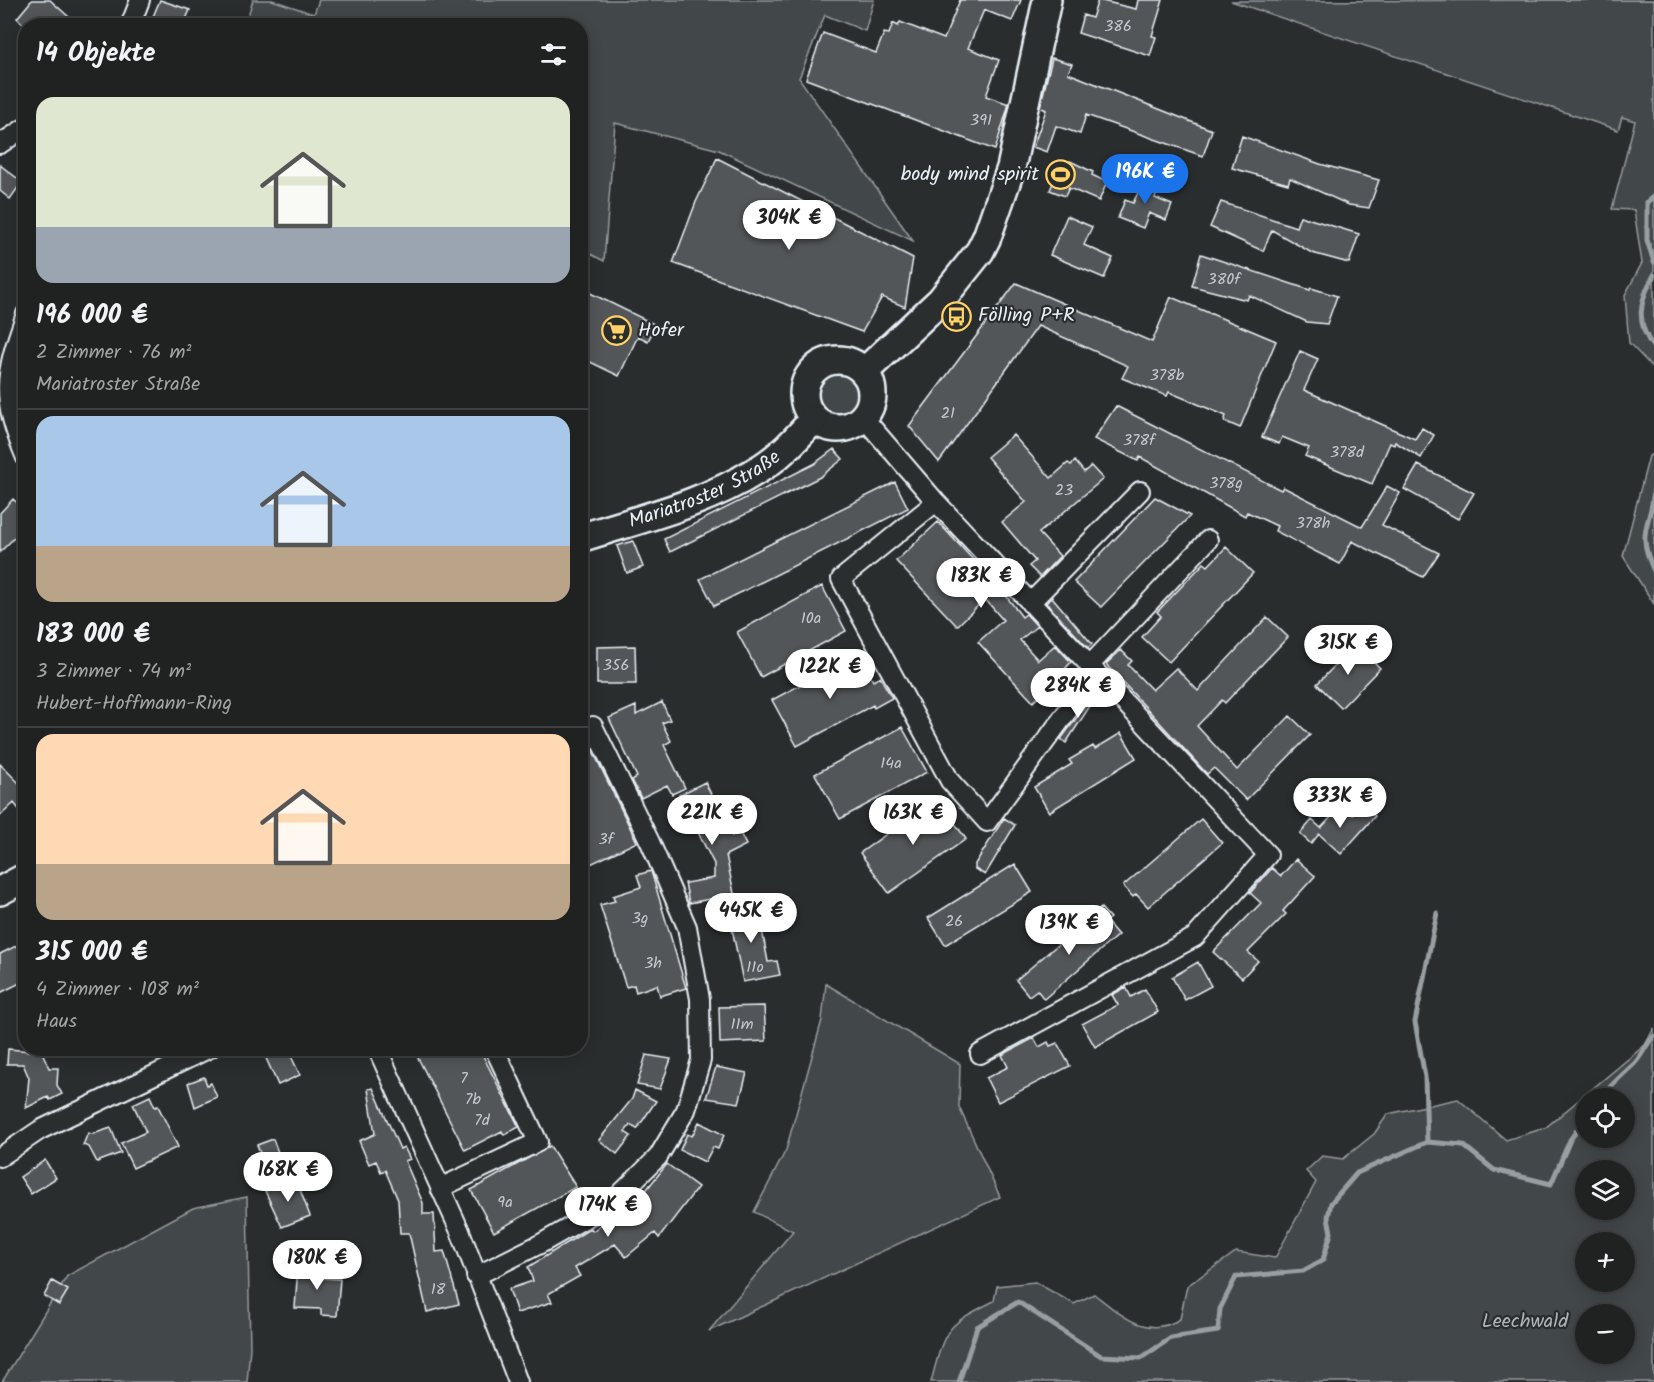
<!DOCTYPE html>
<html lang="de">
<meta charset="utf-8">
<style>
:root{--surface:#202222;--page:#2d2f2f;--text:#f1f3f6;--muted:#a2a4a5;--line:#3d3f40;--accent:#1a73e8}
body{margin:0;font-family:Kalam,sans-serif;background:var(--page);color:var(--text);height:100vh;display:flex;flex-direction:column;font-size:22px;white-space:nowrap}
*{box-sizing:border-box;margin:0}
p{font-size:20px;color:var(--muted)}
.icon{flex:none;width:33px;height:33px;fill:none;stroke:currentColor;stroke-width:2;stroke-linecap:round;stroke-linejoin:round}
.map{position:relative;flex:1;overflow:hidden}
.sheet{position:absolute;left:18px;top:18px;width:570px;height:1038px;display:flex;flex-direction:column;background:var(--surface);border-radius:24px;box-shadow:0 3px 15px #0003,0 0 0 2px var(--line)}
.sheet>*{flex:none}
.fabs{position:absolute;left:1575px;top:1088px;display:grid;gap:12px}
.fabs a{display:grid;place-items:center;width:60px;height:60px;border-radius:50%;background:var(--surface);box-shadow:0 3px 15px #0003,0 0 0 2px var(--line);font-size:30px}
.price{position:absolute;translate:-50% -51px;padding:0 14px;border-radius:21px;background:#fff;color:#222;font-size:20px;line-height:39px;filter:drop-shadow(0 2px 3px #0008)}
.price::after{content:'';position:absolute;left:50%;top:36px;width:18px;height:14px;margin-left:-9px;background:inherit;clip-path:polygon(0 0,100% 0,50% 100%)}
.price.current{background:var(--accent);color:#fff}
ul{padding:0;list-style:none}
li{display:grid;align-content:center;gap:12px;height:318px;padding:0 18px}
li+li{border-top:2px solid var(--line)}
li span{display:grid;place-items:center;height:186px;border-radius:18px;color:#555}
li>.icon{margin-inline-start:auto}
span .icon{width:108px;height:108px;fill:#fffc;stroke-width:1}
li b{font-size:26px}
h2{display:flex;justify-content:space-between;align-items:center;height:72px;padding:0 18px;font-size:26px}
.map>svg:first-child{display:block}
.green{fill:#424648;stroke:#959ca0;stroke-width:1.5;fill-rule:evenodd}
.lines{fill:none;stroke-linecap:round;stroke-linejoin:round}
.stream{stroke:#989fa3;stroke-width:5}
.building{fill:#535759;stroke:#e8f1f8;stroke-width:1.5}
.minor-casing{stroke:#e8f1f8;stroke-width:22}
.primary-casing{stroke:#e8f1f8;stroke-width:32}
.minor{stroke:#2a2d2e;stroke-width:18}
.primary{stroke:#2a2d2e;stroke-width:27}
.labels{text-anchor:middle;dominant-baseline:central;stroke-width:4.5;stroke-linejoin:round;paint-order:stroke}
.number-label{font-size:16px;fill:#c3cad0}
.poi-label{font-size:20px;fill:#e8f1f8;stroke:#2a2d2e;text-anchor:start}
.street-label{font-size:20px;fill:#e8f1f8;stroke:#2a2d2e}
.park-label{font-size:20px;fill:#aeb5ba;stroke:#2a2d2e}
</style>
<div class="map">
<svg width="1654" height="1382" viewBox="0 0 1654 1382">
<rect width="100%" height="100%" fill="#2a2d2e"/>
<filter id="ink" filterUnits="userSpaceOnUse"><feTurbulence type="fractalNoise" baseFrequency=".0167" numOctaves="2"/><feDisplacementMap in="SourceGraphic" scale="12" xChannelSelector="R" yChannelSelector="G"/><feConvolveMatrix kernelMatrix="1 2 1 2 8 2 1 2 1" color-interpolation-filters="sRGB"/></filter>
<g filter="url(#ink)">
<path class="green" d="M253,0H272L314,14L319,0H874L865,31L825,15L799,78L913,241L719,150L615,123L604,261L581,249L580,26L245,25Z
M1654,0V369L1629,343L1625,295L1642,263L1634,210L1612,209L1635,121L1622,117L1618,130L1231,1Z
M838,367C856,370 865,381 863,400L838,420C804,415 804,373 838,367Z
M1654,453V604L1623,556L1649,456Z
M826,984L960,1064L959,1107L1000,1197L709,1331L793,1231L754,1212L786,1150L822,1020Z
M1654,1028V1382H931C945,1329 944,1326 994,1301L997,1286L1035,1282L1074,1304L1094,1294C1120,1314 1146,1340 1180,1319L1187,1286L1236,1252L1275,1258L1316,1182L1306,1171L1322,1156L1343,1159L1374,1134L1388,1114L1458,1099L1506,1140L1545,1128L1645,1045ZM1586,1098H1624V1137H1586ZM1586,1170H1624V1209H1586ZM1586,1242H1624V1281H1586ZM1586,1314H1624V1353H1586Z
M247,1197L250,1348L247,1382H2L67,1276L193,1208Z"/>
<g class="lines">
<path class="stream" d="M1654,196L1647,202V240L1654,262
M1654,275C1639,301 1635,323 1654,348
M1654,487C1653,525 1634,528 1654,571
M1600,1098C1611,1085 1622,1075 1634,1064C1642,1056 1646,1044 1654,1036
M1427,1142L1425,1077L1415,1022L1437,913
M959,1382L977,1327L1018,1302L1101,1356L1141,1358L1171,1338L1218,1331L1220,1309L1236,1277L1303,1271L1323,1260L1331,1233L1328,1217L1331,1203L1357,1173L1427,1142L1463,1145L1494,1170L1551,1184L1570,1140L1586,1117"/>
</g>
<path class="building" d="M32,0H50L79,26H25L17,18Z
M160,0L190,10L183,26H149Z
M960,0H1021L1012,21L984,10L968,48L999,60L986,96L1009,104L995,150L806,79L823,33L876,53L884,33L889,34L893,23L898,26L900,22L944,39Z
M1098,0L1136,9L1138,0H1163L1152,36L1156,37L1150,56L1078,33L1083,15L1092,18Z
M1052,58L1072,64L1068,73L1212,130L1203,156L1086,115L1080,134L1056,126L1047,152L1033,147L1046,110L1040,107Z
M1242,136L1320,164L1379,180L1369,208L1349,205L1290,178L1288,184L1232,168Z
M717,158L913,258L905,307L882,297L862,332L673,263L696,202Z
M1070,161L1093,172L1092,175L1107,182L1099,201L1069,188L1065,196L1050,190L1062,162L1069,165Z
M0,165L22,182L10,199L0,191Z
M1145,178L1161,184L1155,198L1172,205L1166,220L1149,213L1143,228L1118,218L1125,200L1133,203Z
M1221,202L1296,227L1300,216L1359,234L1349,263L1312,253L1272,230L1263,251L1210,227Z
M1067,216L1092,227L1084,245L1113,258L1104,278L1050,255Z
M1201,254L1310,290L1311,288L1337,296L1327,324L1307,322L1249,295L1247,300L1192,286Z
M1016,283L1152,342L1171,297L1276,341L1240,428L1224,421L1226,416L1212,410L1169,392L1167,396L1122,378L1128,366L1038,326L939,462L909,426Z
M580,288L656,325L648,341L638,336L619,376L580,357Z
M1300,351L1318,359L1304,390L1415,439L1422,428L1434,435L1421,458L1395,442L1394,445L1390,443L1372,484L1305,456L1309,448L1282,437L1279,444L1262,437Z
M1116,406L1281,490L1283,487L1362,527L1387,486L1400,493L1382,525L1439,553L1423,577L1352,541L1340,564L1275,531L1277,526L1247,512L1245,516L1140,457L1138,461L1094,439Z
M1013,435L1051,478L1068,463L1071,465L1075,461L1084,472L1091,466L1103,479L1039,533L1060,556L1040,577L1029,566L1035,561L1002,522L1026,502L987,457Z
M834,449L843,459L820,477L670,552L664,539L814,464Z
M1418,465L1474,493L1458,519L1404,489Z
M895,482L908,508L714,606L700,579Z
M1155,497L1190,516L1101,607L1074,582Z
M13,499L26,511V526L0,552V513Z
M938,522L1004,593L1022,617L1026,614L1037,626L1020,640L1038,660L1055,645L1071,662L1065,669L1068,671L1033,702L978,642L1003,620L985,599L957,626L896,561Z
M633,541L643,567L627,573L617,546Z
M1226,547L1253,573L1169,662L1142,637L1161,616L1157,612L1204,563L1208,566Z
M822,586L846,631L761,677L737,632Z
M1052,597L1092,644L1088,648L1046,603Z
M1267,617L1288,637L1225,703L1222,700L1197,726L1237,770L1290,716L1310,735L1246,800L1214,768L1207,774L1106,664L1121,650L1132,661L1128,665L1152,690L1176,668L1198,691Z
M1356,644L1380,668L1341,708L1317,684Z
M635,646L636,684H597V647Z
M858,654L873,681L880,677L892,698L874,708L873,705L797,746L772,700Z
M1097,690L1099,692L1066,743L1061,739Z
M662,702L670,720L662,723L671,741L664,745L685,788L672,794L667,785L641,798L632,780L637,777L609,718L636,706V715Z
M902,727L927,772L840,819L815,774Z
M1121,733L1136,758L1049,812L1034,787L1072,764L1069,760L1093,746L1095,749Z
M590,745L637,842L580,869V749Z
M0,764L26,790V818L14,803L0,816Z
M705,782L732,836L739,831L746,845L726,855L736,903L722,906L720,897L689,903L685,883L714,878V864L679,795Z
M937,798L966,839L889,893L860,853Z
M1362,805L1375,816L1341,854L1319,834L1311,844L1300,834L1312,820L1321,828L1333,815L1338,819L1346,809L1353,815Z
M1004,818L1015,825L985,875L975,869V864Z
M1201,819L1222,843L1148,907L1136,894L1133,897L1123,886Z
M1296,859L1315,876L1283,911L1286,914L1248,952L1258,961L1242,978L1213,952L1261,903L1250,893L1272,868L1281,876Z
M1015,864L1032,892L945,945L928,918Z
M651,871L686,988L660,996L657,985L636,992L634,985L626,987L600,905L615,901L613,896L641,887L637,875Z
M757,903L768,962L777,961L780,975L743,982L728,909Z
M1101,908L1110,918L1106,921L1118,935L1044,999L1037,990L1029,996L1016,980Z
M26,941V980L0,993V954Z
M1198,962L1211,986L1185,1000L1172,977Z
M1126,987L1131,997L1145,989L1158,1012L1095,1047L1082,1024L1118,1005L1112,995Z
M764,1006L766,1041L720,1043L719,1007Z
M1034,1038L1039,1047L1048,1042L1050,1046L1057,1043L1070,1066L998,1102L986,1078L1008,1067L1002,1055Z
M282,1048H287L300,1075L278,1085L265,1056Z
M413,1048H479L519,1127L504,1135L502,1131L465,1150Z
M8,1049L42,1052L49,1068H58L57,1085L62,1094L50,1100L48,1097L26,1108L29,1078L23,1064H7Z
M646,1055L671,1059L660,1089L637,1085Z
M716,1067L747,1073L739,1103L706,1098Z
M204,1077L207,1085L211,1083L217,1097L195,1107L188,1083Z
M373,1088L400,1149L404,1147L410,1159L405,1161L423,1203V1214H434L436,1252L444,1251L459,1304L427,1312L409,1233H400L398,1200L385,1170L381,1172L376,1161L369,1164L359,1141L375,1134L368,1089Z
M635,1090L656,1101L637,1129L630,1125L625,1132L631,1136L617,1154L599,1140L632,1099Z
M150,1096L155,1107L158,1106L178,1147L133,1168L121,1143L146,1132L133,1104Z
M699,1122L724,1135L718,1149L713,1147L705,1162L680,1150L687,1134L692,1136Z
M111,1128L121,1153L97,1162L89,1147L83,1145L88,1133L93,1134Z
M273,1139L279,1155L263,1161L257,1145Z
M550,1146L576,1187L494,1232L471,1190Z
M45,1160L56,1178L31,1194L20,1177Z
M667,1164L698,1187L659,1238L655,1233L626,1257L615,1244L575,1268L580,1276L548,1294L552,1302L517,1313L509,1289L533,1281L528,1267L591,1228L593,1231L635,1196L638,1200Z
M296,1179L310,1216L282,1227L265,1191Z
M298,1265L322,1266L321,1278L340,1279L337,1316L321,1315V1309L295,1308Z
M52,1281L68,1290L59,1305L44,1296Z"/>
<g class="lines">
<defs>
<path id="minor" d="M130,26L140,0
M0,144L26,127
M26,314C4,375 0,397 26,458
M863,417L936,502L1268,855L1195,937L980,1054
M936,502L841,579L950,781L987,822L1095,673
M1030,603L1140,491
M1089,666L1208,540
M377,1048L460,1231L518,1382
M0,1157L40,1130L210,1048
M440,1188L538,1142L494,1048
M476,1276L542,1243L610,1204L658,1157L686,1110L701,1060L700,999L687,927L650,842L593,726L580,732"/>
<g id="primary">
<circle cx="838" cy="394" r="34"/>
<path d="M864,372L941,300L980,251L987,237L1011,168L1047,0"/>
<path id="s1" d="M580,538C639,519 704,504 756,471C779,458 797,438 814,419"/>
<path d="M0,891L26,877"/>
</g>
</defs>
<use href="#minor" class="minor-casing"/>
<use href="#primary" class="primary-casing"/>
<use href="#minor" class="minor"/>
<use href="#primary" class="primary"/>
</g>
</g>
<defs>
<symbol id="stadium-ring" viewBox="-11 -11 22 22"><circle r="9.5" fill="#2a2d2e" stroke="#ffd166" stroke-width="1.5"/><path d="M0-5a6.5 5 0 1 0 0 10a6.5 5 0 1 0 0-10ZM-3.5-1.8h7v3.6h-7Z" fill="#ffd166"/></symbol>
<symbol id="bus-ring" viewBox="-11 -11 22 22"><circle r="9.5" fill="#2a2d2e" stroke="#ffd166" stroke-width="1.5"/><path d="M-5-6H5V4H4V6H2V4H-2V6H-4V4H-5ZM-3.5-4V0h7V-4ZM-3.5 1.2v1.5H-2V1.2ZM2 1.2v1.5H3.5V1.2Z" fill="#ffd166"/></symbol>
<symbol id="supermarket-ring" viewBox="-11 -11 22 22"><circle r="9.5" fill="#2a2d2e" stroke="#ffd166" stroke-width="1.5"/><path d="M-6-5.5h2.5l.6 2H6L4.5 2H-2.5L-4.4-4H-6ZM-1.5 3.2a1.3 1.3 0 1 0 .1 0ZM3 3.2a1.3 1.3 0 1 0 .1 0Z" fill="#ffd166"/></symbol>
</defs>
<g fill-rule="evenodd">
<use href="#stadium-ring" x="1044" y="158" width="33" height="33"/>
<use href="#bus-ring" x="940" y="300" width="33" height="33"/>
<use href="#supermarket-ring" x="600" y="314" width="33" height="33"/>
</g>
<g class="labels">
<g class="number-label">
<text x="1118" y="26">386</text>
<text x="981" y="120">391</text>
<text x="1224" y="279">380f</text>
<text x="1167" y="375">378b</text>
<text x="948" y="413">21</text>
<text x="1139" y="440">378f</text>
<text x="1347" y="452">378d</text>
<text x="1226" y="483">378g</text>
<text x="1064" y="490">23</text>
<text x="1313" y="523">378h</text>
<text x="811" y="618">10a</text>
<text x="616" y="665">356</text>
<text x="891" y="763">14a</text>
<text x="606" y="839">3f</text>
<text x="640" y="918">3g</text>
<text x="954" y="921">26</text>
<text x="653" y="963">3h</text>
<text x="755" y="967">11o</text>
<text x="742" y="1024">11m</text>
<text x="464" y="1078">7</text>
<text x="473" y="1099">7b</text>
<text x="482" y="1120">7d</text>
<text x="505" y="1202">9a</text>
<text x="438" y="1289">18</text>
</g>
<g class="poi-label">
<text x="1039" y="175" text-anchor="end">body mind spirit</text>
<text x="978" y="316">Fölling P+R</text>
<text x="638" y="331">Hofer</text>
</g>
<g class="street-label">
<text stroke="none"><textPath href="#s1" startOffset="134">Mariatroster Straße</textPath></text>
</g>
<g class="park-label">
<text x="1525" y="1322">Leechwald</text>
</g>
</g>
</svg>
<div class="fabs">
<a><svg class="icon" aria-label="locate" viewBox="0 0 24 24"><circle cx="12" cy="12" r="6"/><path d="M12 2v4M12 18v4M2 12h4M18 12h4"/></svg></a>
<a><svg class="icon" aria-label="layers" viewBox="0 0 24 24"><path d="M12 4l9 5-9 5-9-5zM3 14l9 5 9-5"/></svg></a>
<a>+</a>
<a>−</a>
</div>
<b class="price current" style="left:1145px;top:205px">196K €</b>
<b class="price" style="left:789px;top:251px">304K €</b>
<b class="price" style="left:981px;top:609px">183K €</b>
<b class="price" style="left:1348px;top:676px">315K €</b>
<b class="price" style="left:830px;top:700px">122K €</b>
<b class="price" style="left:1078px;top:719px">284K €</b>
<b class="price" style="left:1340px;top:829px">333K €</b>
<b class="price" style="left:712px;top:846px">221K €</b>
<b class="price" style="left:913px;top:846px">163K €</b>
<b class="price" style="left:751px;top:944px">445K €</b>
<b class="price" style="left:1069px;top:956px">139K €</b>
<b class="price" style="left:288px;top:1203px">168K €</b>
<b class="price" style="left:608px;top:1238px">174K €</b>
<b class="price" style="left:317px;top:1291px">180K €</b>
<section class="sheet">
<h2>14 Objekte<svg class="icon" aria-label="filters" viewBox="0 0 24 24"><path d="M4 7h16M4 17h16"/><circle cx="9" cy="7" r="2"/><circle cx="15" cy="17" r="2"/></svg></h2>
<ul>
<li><span style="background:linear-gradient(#dfe7d0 70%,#9aa5b1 0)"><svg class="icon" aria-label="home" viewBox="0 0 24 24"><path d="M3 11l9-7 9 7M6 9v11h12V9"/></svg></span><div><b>196 000 €</b><p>2 Zimmer · 76 m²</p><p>Mariatroster Straße</p></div></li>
<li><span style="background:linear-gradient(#a9c7e8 70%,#b9a48a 0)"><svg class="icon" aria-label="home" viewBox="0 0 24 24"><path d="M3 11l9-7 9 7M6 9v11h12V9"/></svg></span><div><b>183 000 €</b><p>3 Zimmer · 74 m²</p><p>Hubert-Hoffmann-Ring</p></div></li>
<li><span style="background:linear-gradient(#ffd9b3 70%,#b9a48a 0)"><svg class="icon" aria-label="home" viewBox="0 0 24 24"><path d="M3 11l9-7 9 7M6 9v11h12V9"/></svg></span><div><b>315 000 €</b><p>4 Zimmer · 108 m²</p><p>Haus</p></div></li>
</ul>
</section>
</div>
